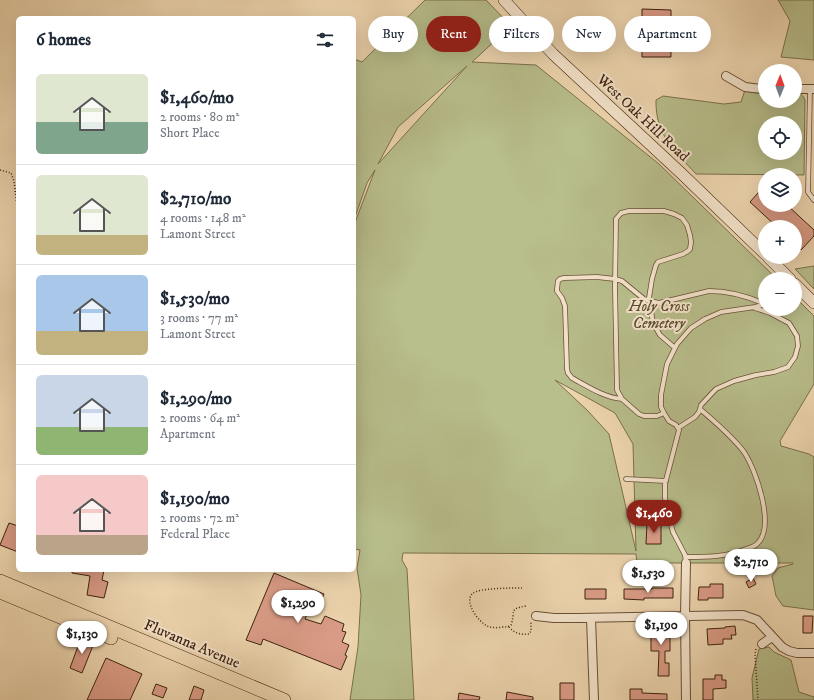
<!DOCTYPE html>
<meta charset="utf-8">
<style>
:root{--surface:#fff;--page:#f6f6f7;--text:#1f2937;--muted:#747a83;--line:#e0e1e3;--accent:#8f2418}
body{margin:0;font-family:"IM FELL DW Pica",serif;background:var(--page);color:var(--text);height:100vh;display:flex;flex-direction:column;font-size:15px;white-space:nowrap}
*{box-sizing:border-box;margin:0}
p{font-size:13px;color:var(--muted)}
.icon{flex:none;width:22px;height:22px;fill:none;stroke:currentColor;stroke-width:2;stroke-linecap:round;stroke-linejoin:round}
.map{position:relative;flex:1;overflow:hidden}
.drawer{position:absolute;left:16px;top:16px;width:340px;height:556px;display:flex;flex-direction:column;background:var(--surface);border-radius:6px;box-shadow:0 4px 16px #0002}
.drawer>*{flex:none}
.top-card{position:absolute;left:368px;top:16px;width:380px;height:36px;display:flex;gap:8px}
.needle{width:26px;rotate:1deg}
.fabs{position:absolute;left:758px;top:64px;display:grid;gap:8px}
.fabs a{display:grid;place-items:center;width:44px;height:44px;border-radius:50%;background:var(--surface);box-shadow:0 4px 16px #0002;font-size:20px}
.price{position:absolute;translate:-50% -34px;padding:0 9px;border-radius:14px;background:#fff;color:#222;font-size:13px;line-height:26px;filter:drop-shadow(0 1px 2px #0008)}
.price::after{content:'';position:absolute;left:50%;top:24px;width:12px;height:9px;margin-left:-6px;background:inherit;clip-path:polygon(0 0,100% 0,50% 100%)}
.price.current{background:var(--accent);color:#fff}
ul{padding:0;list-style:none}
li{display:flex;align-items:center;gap:12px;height:100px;padding:0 20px}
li+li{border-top:1px solid var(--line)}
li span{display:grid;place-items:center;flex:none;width:112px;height:80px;border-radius:6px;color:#555}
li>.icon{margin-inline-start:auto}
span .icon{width:48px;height:48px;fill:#fffc;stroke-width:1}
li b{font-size:17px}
h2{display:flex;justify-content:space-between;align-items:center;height:48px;padding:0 20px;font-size:17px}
.chip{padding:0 14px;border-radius:18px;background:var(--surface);box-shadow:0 4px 16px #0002;font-size:14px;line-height:36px}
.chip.current{background:var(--accent);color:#fff}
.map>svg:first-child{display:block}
.green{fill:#b8be8c;stroke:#7b704e;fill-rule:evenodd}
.building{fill:#db9c87;stroke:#3e2310}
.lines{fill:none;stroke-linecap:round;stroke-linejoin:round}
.lane-casing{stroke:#6a5038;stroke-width:5.5}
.street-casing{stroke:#6a5038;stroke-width:10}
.secondary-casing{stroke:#3e2310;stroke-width:12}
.primary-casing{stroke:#3e2310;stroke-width:14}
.path{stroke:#3e2310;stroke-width:1.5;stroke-dasharray:1 2;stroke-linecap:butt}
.lane{stroke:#f4e4cc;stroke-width:4}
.street{stroke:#f4e4cc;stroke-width:8}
.secondary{stroke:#f4e4cc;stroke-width:11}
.primary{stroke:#eed6b0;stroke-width:13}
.labels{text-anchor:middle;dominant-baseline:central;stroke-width:4;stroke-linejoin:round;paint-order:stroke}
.street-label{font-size:15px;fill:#3e2310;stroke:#f4e4cc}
.park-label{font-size:15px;font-style:italic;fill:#5c4a2f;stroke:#f4e4cc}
</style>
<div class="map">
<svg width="814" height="700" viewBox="0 0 814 700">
<rect width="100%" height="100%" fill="#eed6b0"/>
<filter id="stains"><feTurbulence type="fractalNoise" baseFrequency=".005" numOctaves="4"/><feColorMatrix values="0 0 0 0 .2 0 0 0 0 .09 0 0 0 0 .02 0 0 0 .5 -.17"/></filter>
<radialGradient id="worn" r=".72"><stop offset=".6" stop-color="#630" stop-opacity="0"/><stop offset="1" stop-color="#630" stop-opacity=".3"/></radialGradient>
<path class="green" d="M425,0H486L511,26L472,62L536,65L659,164L777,279H765V309H795V297L814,316V384L780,441L781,446L809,454L814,457V610L783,606L776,596L772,576L778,568L793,564V563H637L636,554L403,553L402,560L407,569L414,700H350L358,647L361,595L357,568L360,550L354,549V225L375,170L367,183L354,220V59L362,62ZM467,66L378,164L398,127ZM555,380L615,413L633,444L636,551L609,434L588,411Z
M778,0H814V60L781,57L790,21Z
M745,90L756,93H765V101H795V93C800,93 803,95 805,100L804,175L696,174C675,151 655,135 656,100L663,96L724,104L741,102ZM765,123H795V153H765Z
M814,266V289L795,269Z
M769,647L774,652L791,660L799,692L814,697V700H753L752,678L759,649Z"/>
<path class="building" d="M642,9L671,10V57H642Z
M765,185V205H787L814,230V236L801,250L795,244V227H777L750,202Z
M9,523L18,526V552L0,545Z
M647,523L661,524V544H646Z
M72,570H104L102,580L108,582L104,598L87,595L90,576L72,573Z
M274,573L324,594L320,603L314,599L305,619L321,624L325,616L344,624L342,631L346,632L342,642L349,645L345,655L347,656L341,670L263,639L261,645L246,640Z
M753,578L756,584L749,588L746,582Z
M710,584H723V598H708V600H698L699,587H710Z
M652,588H673V598H644V600L624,599V589H652Z
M585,589H606V599H585Z
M803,616H813L812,633H803Z
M648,626H670V651H665V663H669V676H658L659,651H651V635H648Z
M735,626L736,635H731L732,639H723V644L708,645L707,629L725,628V627Z
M81,638L94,643L82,673L70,668Z
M106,658L142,674L130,700H87Z
M715,675H722V680H726V688L713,689V700H703V679H715Z
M560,683H574V700H560Z
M156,684L167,688L163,698L152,694Z
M194,686L204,690L201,700H189Z
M630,689H642V693L667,694V700H630Z
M507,692L533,697V700H506Z
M459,693L480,697L479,700H458Z"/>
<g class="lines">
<defs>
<path id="lane" d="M810,89L808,192L814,200
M622,399C605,398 587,386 572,378L568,373L567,369L565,306L562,298L557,291V289L558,281L560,279L564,278L597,277L615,279L622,281L644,299L650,301L659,303L709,291C729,291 747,296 765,304
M664,413L657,416H644L639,414L622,399L617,390L615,287L616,219L621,213L629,211H664L674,214L682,218L687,225L690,235L691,242L690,249L688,251L683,254L658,262L656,265L652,279L649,298L653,323L660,335L675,348
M678,428L695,417L699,412L701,405L716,389L734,381L756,375L774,372L788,367L795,357L798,346L797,336L789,323L770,313L755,308
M626,479L666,481
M686,557C706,557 727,557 746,549C749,548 754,547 757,544C776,527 756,470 744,452C732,436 715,422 700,409
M686,563L685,555L673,532L669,517L665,498V484L679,430L676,425L669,421L664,413L661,407V395L667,364L677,344L691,328L705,319L721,312L755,307L765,304"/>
<path id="street" d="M726,76L745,87L753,88L765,89
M795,89H814
M536,616L554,618H578L743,615L757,620L782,647L789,651L797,653H814
M591,618L594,700
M762,644L772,637
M686,700L685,616L686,563"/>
<path id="secondary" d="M504,0L553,54L682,174L765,254
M768,257L790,279
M795,284L814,303"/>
<path id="primary" d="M0,581L284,700
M0,592L111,638"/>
</defs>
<use href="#lane" class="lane-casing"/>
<use href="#street" class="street-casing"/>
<use href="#secondary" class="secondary-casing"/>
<use href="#primary" class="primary-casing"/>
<path class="path" d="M0,170L11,173L14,181L18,214
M522,588C512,588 480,588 473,593C463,602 479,622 487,626C492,628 497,628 502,627C506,627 508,627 511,625C516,611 508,609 526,606
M509,627C514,633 521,635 529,634L531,631V621
M756,649L755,654L758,700"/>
<use href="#lane" class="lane"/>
<use href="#street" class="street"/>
<use href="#secondary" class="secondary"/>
<use href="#primary" class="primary"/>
</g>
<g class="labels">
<g class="street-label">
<text transform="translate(643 118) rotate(43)">West Oak Hill Road</text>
<text transform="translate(192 644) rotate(23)">Fluvanna Avenue</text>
</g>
<g class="park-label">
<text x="659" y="306">Holy Cross<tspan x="659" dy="17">Cemetery</tspan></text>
</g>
</g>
<rect width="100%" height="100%" filter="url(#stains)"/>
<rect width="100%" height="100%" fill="url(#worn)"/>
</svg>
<div class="fabs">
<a><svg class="needle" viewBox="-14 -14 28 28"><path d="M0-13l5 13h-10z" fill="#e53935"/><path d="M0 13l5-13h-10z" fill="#747a83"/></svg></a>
<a><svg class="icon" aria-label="locate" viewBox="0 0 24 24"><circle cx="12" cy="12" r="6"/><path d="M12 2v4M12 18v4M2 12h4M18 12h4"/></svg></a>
<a><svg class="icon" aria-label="layers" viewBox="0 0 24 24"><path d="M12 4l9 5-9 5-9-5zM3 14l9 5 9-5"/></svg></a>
<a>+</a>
<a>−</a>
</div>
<b class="price current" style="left:654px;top:534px">$1,460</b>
<b class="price" style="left:751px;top:583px">$2,710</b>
<b class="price" style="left:648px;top:594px">$1,530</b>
<b class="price" style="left:298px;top:624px">$1,290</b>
<b class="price" style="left:661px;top:646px">$1,190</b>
<b class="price" style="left:82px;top:655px">$1,130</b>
<div class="top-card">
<a class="chip">Buy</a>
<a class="chip current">Rent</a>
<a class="chip">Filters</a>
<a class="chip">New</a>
<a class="chip">Apartment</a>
</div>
<section class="drawer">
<h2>6 homes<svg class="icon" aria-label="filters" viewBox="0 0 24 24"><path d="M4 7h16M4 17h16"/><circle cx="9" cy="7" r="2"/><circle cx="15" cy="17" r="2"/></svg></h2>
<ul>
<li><span style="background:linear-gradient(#dfe7d0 60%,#7fa58c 0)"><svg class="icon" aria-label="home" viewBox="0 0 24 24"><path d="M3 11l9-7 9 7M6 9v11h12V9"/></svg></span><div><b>$1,460/mo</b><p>2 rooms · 80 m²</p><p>Short Place</p></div></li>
<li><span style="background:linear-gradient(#dfe7d0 75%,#c2b280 0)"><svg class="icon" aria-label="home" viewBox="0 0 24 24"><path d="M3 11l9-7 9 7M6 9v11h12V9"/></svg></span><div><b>$2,710/mo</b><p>4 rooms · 148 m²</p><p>Lamont Street</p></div></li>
<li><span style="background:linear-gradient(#a9c7e8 70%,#c2b280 0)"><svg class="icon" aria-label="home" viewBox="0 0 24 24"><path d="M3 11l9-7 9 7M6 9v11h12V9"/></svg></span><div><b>$1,530/mo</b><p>3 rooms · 77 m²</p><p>Lamont Street</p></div></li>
<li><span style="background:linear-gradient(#c9d6e8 65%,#8fb573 0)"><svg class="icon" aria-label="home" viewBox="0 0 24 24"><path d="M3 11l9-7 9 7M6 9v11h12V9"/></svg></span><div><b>$1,290/mo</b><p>2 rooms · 64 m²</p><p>Apartment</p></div></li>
<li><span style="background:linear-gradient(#f6c9c9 75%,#b9a48a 0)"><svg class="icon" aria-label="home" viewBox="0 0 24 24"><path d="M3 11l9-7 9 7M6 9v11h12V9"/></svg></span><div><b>$1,190/mo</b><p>2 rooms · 72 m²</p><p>Federal Place</p></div></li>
</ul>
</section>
</div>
